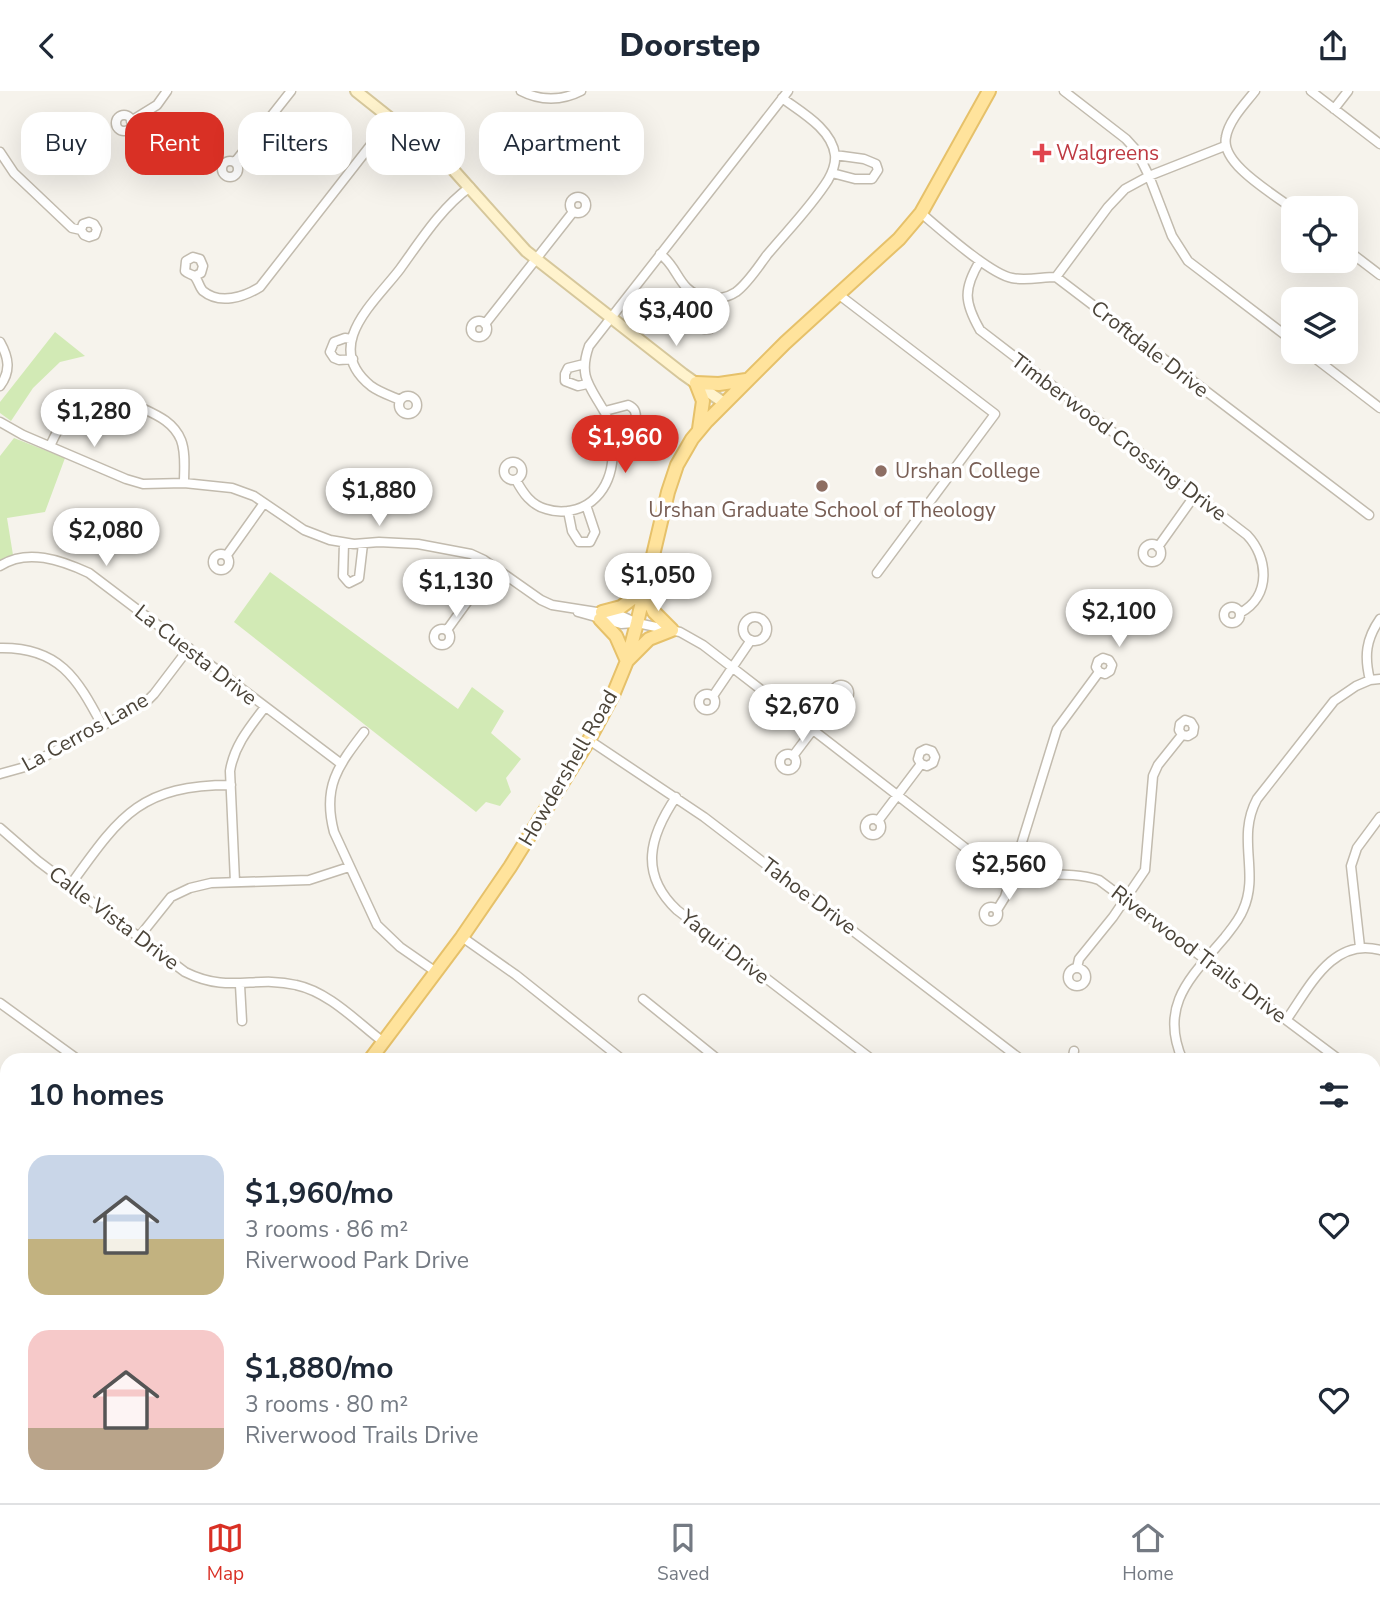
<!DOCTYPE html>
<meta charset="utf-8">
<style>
:root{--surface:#fff;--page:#f6f6f7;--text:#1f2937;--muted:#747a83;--line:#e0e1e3;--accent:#d93025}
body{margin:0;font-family:"Nunito Sans",sans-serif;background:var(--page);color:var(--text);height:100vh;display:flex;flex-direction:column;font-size:26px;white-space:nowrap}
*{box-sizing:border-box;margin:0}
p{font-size:23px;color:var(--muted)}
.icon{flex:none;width:38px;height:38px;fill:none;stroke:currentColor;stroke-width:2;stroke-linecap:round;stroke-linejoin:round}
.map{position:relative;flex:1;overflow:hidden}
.side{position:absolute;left:0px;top:962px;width:1381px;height:450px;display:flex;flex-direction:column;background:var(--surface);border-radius:21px 21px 0 0;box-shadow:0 7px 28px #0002}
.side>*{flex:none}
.banner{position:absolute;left:21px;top:21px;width:700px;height:63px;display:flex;gap:14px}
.controls{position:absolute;left:1281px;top:105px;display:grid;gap:14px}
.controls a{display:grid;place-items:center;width:77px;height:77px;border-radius:14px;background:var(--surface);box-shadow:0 7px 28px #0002;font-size:35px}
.price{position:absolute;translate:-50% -60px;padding:0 16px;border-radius:24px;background:#fff;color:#222;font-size:23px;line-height:46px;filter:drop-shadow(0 2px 4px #0008)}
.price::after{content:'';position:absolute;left:50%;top:42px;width:21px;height:16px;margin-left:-10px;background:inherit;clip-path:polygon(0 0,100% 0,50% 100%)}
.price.active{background:var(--accent);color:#fff}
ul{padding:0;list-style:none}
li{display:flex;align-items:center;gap:21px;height:175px;padding:0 28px}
li span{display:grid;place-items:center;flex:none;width:196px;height:140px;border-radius:21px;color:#555}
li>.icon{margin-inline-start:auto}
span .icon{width:84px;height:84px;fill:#fffc;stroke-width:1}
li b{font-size:30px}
h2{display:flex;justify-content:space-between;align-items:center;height:84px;padding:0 28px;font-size:30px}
.tag{padding:0 24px;border-radius:21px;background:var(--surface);box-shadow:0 7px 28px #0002;font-size:24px;line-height:63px}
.tag.active{background:var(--accent);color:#fff}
header{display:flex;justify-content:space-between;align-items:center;height:91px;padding:0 28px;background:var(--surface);font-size:32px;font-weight:800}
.tab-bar{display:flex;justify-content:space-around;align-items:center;height:98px;border-top:2px solid var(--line);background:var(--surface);font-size:19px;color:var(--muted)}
.tab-bar a{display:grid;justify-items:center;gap:4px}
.tab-bar .active{color:var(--accent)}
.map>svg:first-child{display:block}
.green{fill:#d2eab5}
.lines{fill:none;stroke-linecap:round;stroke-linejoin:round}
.street-casing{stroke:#c2bbae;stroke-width:11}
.secondary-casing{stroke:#d6c79b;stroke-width:14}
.primary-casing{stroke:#e6c16a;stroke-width:16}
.street{stroke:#fff;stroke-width:8}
.secondary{stroke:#fff3cd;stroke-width:10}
.primary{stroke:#ffe39c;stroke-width:12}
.health-dot{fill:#e0444e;stroke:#fff;stroke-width:2.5}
.education-dot{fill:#8d6e63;stroke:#fff;stroke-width:2.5}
.labels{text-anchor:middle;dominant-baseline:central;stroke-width:7;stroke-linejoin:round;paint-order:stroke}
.health-label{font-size:21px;fill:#be3a42;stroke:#fff;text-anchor:start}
.street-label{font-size:21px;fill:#4b4439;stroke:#fff}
.education-label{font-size:21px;fill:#785e54;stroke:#fff;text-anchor:start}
</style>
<header><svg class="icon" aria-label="back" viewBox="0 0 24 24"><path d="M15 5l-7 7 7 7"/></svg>Doorstep<svg class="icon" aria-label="share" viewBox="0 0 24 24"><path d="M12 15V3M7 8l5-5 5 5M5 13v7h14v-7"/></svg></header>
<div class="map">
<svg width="1380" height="1412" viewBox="0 0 1380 1412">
<rect width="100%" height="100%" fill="#f6f3ec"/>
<path class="green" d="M55,241L85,265L60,271L33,297L11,330L0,322V311Z
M14,347L65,367L45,421L7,427L13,464L0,470V365Z
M270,481L458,618L472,596L504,620L491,642L521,668L506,687L511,701L500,715L486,711L476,721L234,531Z"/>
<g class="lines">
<defs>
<path id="street" d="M521,0C540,10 562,10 581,0
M1064,0L1126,48L1136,59L1149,85L1172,145L1188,170L1293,250
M1255,0C1245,13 1229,29 1226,46C1220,73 1274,103 1293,118
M1311,0L1380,53
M1334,18L1348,0
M116 32a8 8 0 1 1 16 0a8 8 0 1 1-16 0Z
M131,30L157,14L167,0
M0,61L14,82L72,137L81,139L84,144L89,146L95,144L97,138L94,133L89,131L83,133L81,139
M222 78a8 8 0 1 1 16 0a8 8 0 1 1-16 0Z
M235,71L291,0
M832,82L855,88H872L878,79L876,73L864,68L835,64
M570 114a8 8 0 1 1 16 0a8 8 0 1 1-16 0Z
M921,122C940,138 990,183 1012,187C1026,190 1042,186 1056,186L1369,424
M1346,158L1380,184
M660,163C679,176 678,201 705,206C715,209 727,207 736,201C748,192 758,176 767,164C787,140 811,116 828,89C832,82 836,73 835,64C832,38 801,21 782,7
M980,170C963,198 964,211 980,239L1247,444C1268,466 1272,505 1240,522
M195,185L201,182L203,175L200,168L193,166L186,170L185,180C188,183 191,183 194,185C198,188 199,196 203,200C220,214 244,206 260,196L391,28
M1056,186L1108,116L1125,98L1149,85L1225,55
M838,203L995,323L877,482
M699,205L698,231L704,238H710L717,230L716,207
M471 238a8 8 0 1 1 16 0a8 8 0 1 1-16 0Z
M485,233L573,121
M352,248L345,247L334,251L330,261L334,267L339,269L353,268
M0,251C9,267 11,280 0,295
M1307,261L1380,317
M584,273L568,277L565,283V290L578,295L587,293
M399 314a9 9 0 1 1 18 0a9 9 0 1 1-18 0Z
M400,309C391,305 379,301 371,295C321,255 375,211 400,178C421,149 441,117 470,96
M605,320L628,314C635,317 636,321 636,328L625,334L611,337
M0,331L23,344L126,388L143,393L184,392L232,397L254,405L304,439L330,449L354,453L379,451L418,453L471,463L484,469L541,509L552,514L622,525L637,532L680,541L703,554L733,577L990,776C1027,791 1062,777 1099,789L1341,970
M50,355C74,303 91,295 144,318C159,325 174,332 181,349C186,362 184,378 184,392
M504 380a9 9 0 1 1 18 0a9 9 0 1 1-18 0Z
M516,389C523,402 531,414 546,418C561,423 580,420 592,410C604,400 610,387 612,372C615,354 614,336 604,320C590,295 578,286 589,255L788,0
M568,420L572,440L579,451H590L595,441L586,414
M344,452L343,485L349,492L359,487L363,453
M1143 462a9 9 0 1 1 18 0a9 9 0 1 1-18 0Z
M1158,456L1195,404
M213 471a8 8 0 1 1 16 0a8 8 0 1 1-16 0Z
M227,464L264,412
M0,475C27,457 61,469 89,482L340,672
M1224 524a8 8 0 1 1 16 0a8 8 0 1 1-16 0Z
M578,521L621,533L634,532
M743 538a12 12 0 1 1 24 0a12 12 0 1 1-24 0Z
M434 546a8 8 0 1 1 16 0a8 8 0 1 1-16 0Z
M447,539L493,475
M0,557C59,556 77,587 102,634
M1370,589C1364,565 1366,548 1380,528
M833 602a8 8 0 1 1 16 0a8 8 0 1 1-16 0Z
M699 611a8 8 0 1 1 16 0a8 8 0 1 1-16 0Z
M713,605L751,549
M364,641C338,675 322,696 334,741L377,834L400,856L436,881
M589,649L704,726L1023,970
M780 671a8 8 0 1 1 16 0a8 8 0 1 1-16 0Z
M793,665L836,608
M0,683L25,676L145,612L154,603L189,557
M676,706C649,746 639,783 677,819L874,970
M865 736a8 8 0 1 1 16 0a8 8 0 1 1-16 0Z
M878,730L921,673L918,668L920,661L926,658L932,660L935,666L933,672L927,675L921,673
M0,737L38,770L185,881C229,903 254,884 296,894C329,901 357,931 382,950
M235,791L230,680C234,655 249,637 265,616
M71,793C120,725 140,694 231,694
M984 823a7 7 0 1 1 14 0a7 7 0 1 1-14 0Z
M997,819L1005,806L1057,638L1099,581L1096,576L1098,570L1103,567L1109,569L1112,574L1110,580L1105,583L1099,581
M139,846L171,806L190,797L211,792L309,789L349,776
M462,846L516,884L624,970
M1360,856L1351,775L1357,757L1380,726
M1077,877L1079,868L1113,826L1145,779L1153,685L1158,674L1182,644L1188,645L1193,642L1194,636L1191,631L1185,629L1180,633L1179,639L1182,644
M1068 886a9 9 0 1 1 18 0a9 9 0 1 1-18 0Z
M240,894L242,930
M643,908L720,970
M0,912L80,970
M1287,928C1310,895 1333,846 1380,859
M1072,970L1074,960
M1183,970C1158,914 1191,886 1225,846C1232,837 1239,829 1243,819C1260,782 1236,747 1257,708L1334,610L1356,595L1370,589L1380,588
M1374,994L1380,998
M0,1038L7,1043
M1374,1123L1380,1127
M0,1163L7,1169
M1374,1239L1380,1244
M0,1290L7,1295
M1374,1352L1380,1357
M147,1405L155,1412
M310,1405L319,1412
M469,1405L478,1412
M1290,1405L1298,1412
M570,1412L575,1405
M687,1412L692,1405
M812,1412L818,1405
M936,1412L941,1405
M1063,1412L1068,1405
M1184,1412L1190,1405"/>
<path id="secondary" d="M356,0L449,74L526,160L683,283L724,312"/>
<path id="primary" d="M696,292L719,293L746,289
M696,292L703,310L699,338
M644,499L654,521L672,539
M602,521L621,516L644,499
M600,528L616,545L627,570
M627,570L649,548L672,539
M369,970L462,846L510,776L589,649L613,604L627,570L637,532L668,401L677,374L692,348L707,330L785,252L899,148L921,122L989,0
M62,1412L66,1405"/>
</defs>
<use href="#street" class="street-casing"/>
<use href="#secondary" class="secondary-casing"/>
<use href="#primary" class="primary-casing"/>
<use href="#street" class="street"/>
<use href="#secondary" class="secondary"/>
<use href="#primary" class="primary"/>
</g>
<path class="health-dot" d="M1038.5 51.5h7v7h7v7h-7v7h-7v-7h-7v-7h7z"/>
<g class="education-dot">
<circle cx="881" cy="380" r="7"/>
<circle cx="822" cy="395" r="7"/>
</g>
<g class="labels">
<g class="health-label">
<text x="1056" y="62">Walgreens</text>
</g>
<g class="street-label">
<text transform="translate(1150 258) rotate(38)">Croftdale Drive</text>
<text transform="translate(1119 346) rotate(37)">Timberwood Crossing Drive</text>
<text transform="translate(196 564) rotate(38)">La Cuesta Drive</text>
<text transform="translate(85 641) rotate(-29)">La Cerros Lane</text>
<text transform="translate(568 677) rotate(-60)">Howdershell Road</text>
<text transform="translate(809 805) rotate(37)">Tahoe Drive</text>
<text transform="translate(114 827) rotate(37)">Calle Vista Drive</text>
<text transform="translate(725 856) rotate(38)">Yaqui Drive</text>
<text transform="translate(1199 863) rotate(37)">Riverwood Trails Drive</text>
</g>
<g class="education-label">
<text x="895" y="380">Urshan College</text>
<text x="822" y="419" text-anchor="middle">Urshan Graduate School of Theology</text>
</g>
</g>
</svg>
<div class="controls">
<a><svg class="icon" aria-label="locate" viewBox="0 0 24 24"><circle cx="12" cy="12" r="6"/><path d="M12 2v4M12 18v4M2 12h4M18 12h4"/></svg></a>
<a><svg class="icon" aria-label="layers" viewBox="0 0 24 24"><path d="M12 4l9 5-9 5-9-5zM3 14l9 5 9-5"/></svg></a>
</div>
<b class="price" style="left:676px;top:257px">$3,400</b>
<b class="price" style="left:94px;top:358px">$1,280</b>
<b class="price active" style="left:625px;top:384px">$1,960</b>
<b class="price" style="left:379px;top:437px">$1,880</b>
<b class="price" style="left:106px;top:477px">$2,080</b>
<b class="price" style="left:658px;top:522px">$1,050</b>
<b class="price" style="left:456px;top:528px">$1,130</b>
<b class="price" style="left:1119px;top:558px">$2,100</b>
<b class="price" style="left:802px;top:653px">$2,670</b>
<b class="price" style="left:1009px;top:811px">$2,560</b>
<div class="banner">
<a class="tag">Buy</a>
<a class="tag active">Rent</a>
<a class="tag">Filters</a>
<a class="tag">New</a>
<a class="tag">Apartment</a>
</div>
<section class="side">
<h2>10 homes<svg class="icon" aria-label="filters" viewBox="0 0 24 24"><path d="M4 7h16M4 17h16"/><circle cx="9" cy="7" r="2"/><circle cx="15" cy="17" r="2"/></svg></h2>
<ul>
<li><span style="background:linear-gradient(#c9d6e8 60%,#c2b280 0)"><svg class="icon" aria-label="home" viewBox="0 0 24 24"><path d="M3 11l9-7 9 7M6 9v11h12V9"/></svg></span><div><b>$1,960/mo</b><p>3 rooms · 86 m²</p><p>Riverwood Park Drive</p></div><svg class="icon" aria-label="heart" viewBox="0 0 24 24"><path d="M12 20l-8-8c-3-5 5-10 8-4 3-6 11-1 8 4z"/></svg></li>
<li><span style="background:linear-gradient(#f6c9c9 70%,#b9a48a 0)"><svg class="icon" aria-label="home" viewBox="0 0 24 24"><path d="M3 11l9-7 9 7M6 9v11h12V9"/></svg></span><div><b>$1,880/mo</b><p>3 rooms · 80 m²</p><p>Riverwood Trails Drive</p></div><svg class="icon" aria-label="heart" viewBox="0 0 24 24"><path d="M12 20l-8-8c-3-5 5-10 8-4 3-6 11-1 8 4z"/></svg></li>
</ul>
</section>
</div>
<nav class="tab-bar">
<a class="active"><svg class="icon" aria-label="map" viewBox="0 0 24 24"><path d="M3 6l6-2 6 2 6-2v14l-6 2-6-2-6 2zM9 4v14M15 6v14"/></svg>Map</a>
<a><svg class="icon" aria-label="saved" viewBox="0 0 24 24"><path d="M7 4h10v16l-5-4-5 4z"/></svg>Saved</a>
<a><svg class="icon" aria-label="home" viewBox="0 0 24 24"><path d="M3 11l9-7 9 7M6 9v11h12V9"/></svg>Home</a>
</nav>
